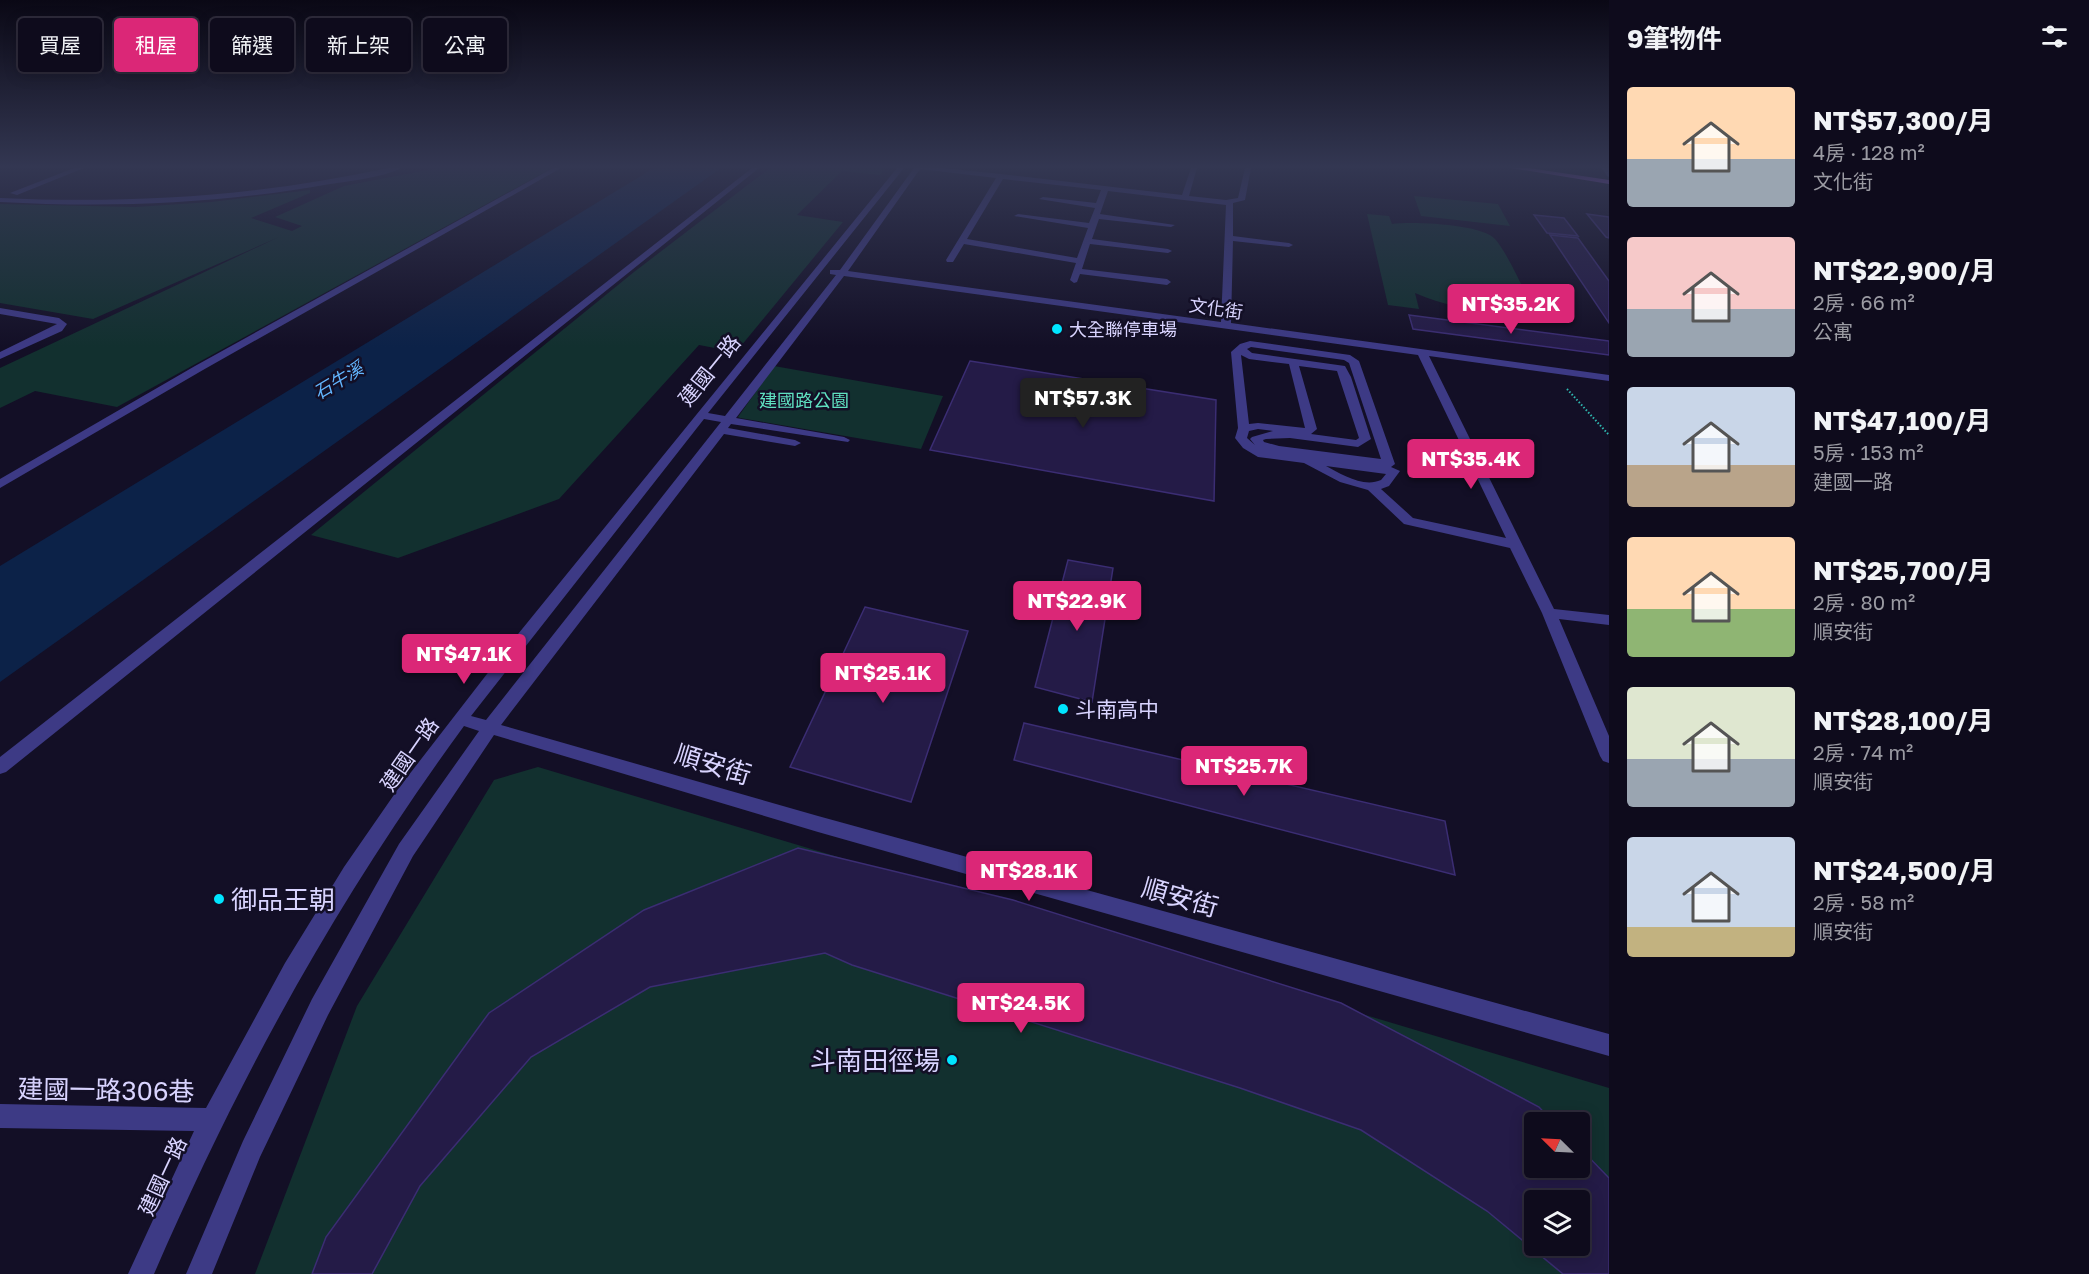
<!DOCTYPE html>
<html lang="zh-TW">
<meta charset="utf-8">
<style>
:root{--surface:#0e0b1c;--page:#171425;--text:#f1f3f6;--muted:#9b9ba3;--line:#2e2b3b;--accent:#db2777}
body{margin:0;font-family:"Golos Text","Noto Sans TC",sans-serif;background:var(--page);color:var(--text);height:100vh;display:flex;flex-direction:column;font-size:22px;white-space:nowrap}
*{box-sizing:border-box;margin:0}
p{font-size:20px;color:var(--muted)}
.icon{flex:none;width:33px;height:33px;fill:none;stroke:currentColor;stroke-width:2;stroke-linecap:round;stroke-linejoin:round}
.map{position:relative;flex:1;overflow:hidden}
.side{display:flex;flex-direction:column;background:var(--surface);width:480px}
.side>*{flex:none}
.banner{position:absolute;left:18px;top:18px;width:570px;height:54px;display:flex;gap:12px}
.needle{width:39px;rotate:294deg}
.controls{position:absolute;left:1524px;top:1112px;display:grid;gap:12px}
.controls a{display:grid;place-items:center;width:66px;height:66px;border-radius:6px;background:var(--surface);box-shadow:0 3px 15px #0003,0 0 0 2px var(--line);font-size:30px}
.price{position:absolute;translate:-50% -51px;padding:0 14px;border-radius:6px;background:var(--accent);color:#fff;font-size:20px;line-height:39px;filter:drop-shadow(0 2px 3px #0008)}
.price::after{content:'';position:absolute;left:50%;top:36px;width:18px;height:14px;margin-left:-9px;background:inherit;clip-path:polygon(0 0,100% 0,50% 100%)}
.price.selected{background:#222;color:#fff}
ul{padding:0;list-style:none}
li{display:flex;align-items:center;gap:18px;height:150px;padding:0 18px}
li span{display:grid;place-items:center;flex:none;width:168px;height:120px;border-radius:6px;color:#555}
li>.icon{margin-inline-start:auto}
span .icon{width:72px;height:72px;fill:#fffc;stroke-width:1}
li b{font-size:26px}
h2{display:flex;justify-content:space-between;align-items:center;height:72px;padding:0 18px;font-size:26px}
.pill{padding:0 21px;border-radius:6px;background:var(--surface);box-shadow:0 3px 15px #0003,0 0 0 2px var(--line);font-size:21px;line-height:54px}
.pill.selected{background:var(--accent);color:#fff}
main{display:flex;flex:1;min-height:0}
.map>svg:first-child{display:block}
.green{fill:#12302f;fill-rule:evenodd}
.water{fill:#0c2248}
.building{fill:#241b47;stroke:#3b2d73;stroke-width:1.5;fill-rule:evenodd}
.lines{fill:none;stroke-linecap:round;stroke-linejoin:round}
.path{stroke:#2fb8b0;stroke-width:2;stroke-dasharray:1.5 2;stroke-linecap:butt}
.minor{fill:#3d3a85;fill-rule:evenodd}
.major{fill:#c25bff;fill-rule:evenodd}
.poi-dot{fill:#00e5ff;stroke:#130f26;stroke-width:2}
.labels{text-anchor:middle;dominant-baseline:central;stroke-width:5;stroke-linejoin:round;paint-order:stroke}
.far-street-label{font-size:18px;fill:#d9d4ff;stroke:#130f26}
.far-poi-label{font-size:18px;fill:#d9d4ff;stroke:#130f26;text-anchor:start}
.far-water-label{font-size:18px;font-style:italic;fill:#62b6ff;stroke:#130f26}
.far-park-label{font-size:18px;fill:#5fe0c0;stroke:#130f26}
.street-label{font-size:21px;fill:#d9d4ff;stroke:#130f26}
.poi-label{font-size:21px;fill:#d9d4ff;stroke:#130f26;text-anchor:start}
.near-street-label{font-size:26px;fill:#d9d4ff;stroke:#130f26}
.near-poi-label{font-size:26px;fill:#d9d4ff;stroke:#130f26;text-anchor:start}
</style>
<main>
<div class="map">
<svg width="1609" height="1274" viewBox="0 0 1609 1274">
<rect width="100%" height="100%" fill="#130f26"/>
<path class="green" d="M438,168H552L117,407L35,391L0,408V368L279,237L93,319L0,303V204L135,207L211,202L310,190V193L251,218L292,231L302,226L275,217L344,186Z
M770,168H885L880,175L842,171L797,215L843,222L736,352L699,345L559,499L398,558L311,535L634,272Z
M1414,196L1498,204L1510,226L1421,216Z
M1367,214L1389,216L1392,224C1411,221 1483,224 1495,239C1508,254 1521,285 1531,304L1528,308C1490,315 1450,308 1415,293L1419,309L1388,305Z
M774,366L943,396L921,449L740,418L738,417Z
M538,767L1609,1088V1274H255L357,1006L494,780ZM1534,1122H1580V1167H1534ZM1534,1200H1580V1245H1534Z"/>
<path class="water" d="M654,168H721L0,682V566Z"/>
<path class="building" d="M1587,214L1609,217V238L1606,237Z
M1534,215L1564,218L1578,236L1547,233Z
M1550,235L1578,238L1609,281V323Z
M1409,315L1609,341V355L1413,329Z
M970,361L1216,400L1214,501L930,450Z
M1068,560L1113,568L1092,702L1035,687Z
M865,607L968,631L911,802L790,767Z
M1024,723L1445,821L1455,875L1014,760Z
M798,848L1013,900L1341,1003L1539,1107L1553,1122H1534V1167H1580V1148L1609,1178V1274H1563L1487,1211L1361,1130L1240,1088L852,965L825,953L650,987L531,1057L420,1186L372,1274H312L326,1237L489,1013L644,910ZM1534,1200H1580V1245H1534Z"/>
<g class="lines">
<path class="path" d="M1567,389L1609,435"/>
<path class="minor" d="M74,168H84L17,195L10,193Z
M388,168H401C384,177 351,181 330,184C220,204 111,208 0,202V198C131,204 259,196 388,168Z
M553,168H561L203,370L0,488V479L195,366Z
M752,168H759L6,772L0,774V757Z
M897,168H904L708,413L725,416L836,275L830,274V270H840L914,168H943L1001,174L1182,195L1191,168H1197L1189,196L1226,200L1238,198L1245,168H1251L1245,200L1233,203V236L1289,243L1293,245L1289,247L1233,241L1231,323L1609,375V381L1429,356L1554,609L1609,615V625L1559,619L1609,736V763L1603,761L1600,756L1542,613L1510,548L1404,524L1368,490L1340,482L1304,463L1258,457L1243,448L1235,438L1238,428L1231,352L1240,344L1250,341L1350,355L1359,361L1395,464L1391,467L1400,471L1389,486L1381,489L1413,518L1506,538L1418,355L844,276L736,418L844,437L850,440L848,442L731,424L728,428L795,440L801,443L795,446L724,434L501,725L818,816L1609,1034V1056L818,832L494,735L413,856L328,1015L260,1157L212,1274H186L243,1141L312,999L399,844L479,731L464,726C336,901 240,1076 154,1274H128L194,1131L0,1128V1104L206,1108L285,963L344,867L398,789L514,639ZM920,169L996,178L946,260L947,262H953L964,244L1076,263L1070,280L1074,283L1077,282L1080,274L1167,285L1171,282L1167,279L1082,269L1090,244L1168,253L1172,251L1168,249L1092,239L1099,219L1171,227L1175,225L1100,214L1108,191L1226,205L1221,322L848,271ZM1003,179L1101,190L1096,203L1043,197L1039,199L1095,208L1089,223L1018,214L1014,216L1088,228L1077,258L967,239ZM1251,347L1344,360L1349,363L1381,459L1279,446L1264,442L1263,440L1266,439L1290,438L1358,447L1371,439L1351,377L1345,366L1252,353L1247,349ZM1241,355L1249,359L1289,364L1305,428L1258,423L1249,424ZM1299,366L1337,371L1359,438L1356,440L1311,434L1317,429ZM704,419L721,422L486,720L471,716ZM1258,429L1273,431L1252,437L1250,439L1255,445L1247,438L1249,431ZM1326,466L1386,474L1381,480C1363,488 1341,474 1326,466Z
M1602,168H1609V177L1607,176Z
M0,308L59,318L67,324L62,331L0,359V352L57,324L0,314Z"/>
<path class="major" d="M1511,168H1529L1609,180V184Z"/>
</g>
<linearGradient id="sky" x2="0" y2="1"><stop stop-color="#0a0815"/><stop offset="0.48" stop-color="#333752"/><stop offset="1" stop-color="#333752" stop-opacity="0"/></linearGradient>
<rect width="1609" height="347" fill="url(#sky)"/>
<g class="poi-dot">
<circle cx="1057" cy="329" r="6"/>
<circle cx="1063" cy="709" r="6"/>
<circle cx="219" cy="899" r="6"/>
<circle cx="952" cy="1060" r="6"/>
</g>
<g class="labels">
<g class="far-street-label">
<text transform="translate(1216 308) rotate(8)">文化街</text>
</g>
<g class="far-poi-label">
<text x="1069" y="329">大全聯停車場</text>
</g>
<g class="far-water-label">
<text transform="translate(338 380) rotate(-31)">石牛溪</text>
</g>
<g class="far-park-label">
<text x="804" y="400">建國路公園</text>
</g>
<g class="street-label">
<text transform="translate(709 370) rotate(-51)">建國一路</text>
<text transform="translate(409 754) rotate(-55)">建國一路</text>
<text transform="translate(162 1176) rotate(-65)">建國一路</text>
</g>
<g class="poi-label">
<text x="1075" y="709">斗南高中</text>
</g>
<g class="near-street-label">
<text transform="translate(713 764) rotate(17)">順安街</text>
<text transform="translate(1180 897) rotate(16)">順安街</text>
<text transform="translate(106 1090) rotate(1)">建國一路306巷</text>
</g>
<g class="near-poi-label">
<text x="231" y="899">御品王朝</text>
<text x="940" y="1060" text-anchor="end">斗南田徑場</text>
</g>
</g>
</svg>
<div class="controls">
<a><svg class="needle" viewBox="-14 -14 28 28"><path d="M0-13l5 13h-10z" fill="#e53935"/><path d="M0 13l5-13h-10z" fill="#9b9ba3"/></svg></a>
<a><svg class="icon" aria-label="layers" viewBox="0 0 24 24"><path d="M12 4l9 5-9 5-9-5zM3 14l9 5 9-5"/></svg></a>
</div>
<b class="price" style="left:1511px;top:335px">NT$35.2K</b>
<b class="price selected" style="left:1083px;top:429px">NT$57.3K</b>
<b class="price" style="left:1471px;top:490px">NT$35.4K</b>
<b class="price" style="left:1077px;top:632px">NT$22.9K</b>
<b class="price" style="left:464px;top:685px">NT$47.1K</b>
<b class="price" style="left:883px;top:704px">NT$25.1K</b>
<b class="price" style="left:1244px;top:797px">NT$25.7K</b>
<b class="price" style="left:1029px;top:902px">NT$28.1K</b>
<b class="price" style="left:1021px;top:1034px">NT$24.5K</b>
<div class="banner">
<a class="pill">買屋</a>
<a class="pill selected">租屋</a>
<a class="pill">篩選</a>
<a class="pill">新上架</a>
<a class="pill">公寓</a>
</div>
</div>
<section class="side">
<h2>9筆物件<svg class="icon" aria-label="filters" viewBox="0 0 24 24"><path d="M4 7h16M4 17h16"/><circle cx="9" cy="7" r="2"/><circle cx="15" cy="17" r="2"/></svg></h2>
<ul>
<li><span style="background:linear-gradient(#ffd9b3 60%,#9aa5b1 0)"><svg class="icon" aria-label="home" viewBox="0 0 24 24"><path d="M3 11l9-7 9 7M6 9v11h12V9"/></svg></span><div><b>NT$57,300/月</b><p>4房 · 128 m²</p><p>文化街</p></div></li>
<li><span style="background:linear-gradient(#f6c9c9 60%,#9aa5b1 0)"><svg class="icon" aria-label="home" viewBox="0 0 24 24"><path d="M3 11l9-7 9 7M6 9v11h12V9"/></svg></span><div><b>NT$22,900/月</b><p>2房 · 66 m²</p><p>公寓</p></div></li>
<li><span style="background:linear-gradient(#c9d6e8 65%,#b9a48a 0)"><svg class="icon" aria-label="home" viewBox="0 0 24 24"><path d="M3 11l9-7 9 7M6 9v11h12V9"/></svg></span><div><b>NT$47,100/月</b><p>5房 · 153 m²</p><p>建國一路</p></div></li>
<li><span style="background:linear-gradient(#ffd9b3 60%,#8fb573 0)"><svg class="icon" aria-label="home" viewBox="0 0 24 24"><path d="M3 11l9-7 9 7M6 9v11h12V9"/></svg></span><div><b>NT$25,700/月</b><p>2房 · 80 m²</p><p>順安街</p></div></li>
<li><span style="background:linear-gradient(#dfe7d0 60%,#9aa5b1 0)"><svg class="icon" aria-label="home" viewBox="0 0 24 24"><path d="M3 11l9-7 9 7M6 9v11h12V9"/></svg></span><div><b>NT$28,100/月</b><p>2房 · 74 m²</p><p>順安街</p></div></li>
<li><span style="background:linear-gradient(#c9d6e8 75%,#c2b280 0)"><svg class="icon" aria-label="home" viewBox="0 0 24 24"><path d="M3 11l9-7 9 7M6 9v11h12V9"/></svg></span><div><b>NT$24,500/月</b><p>2房 · 58 m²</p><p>順安街</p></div></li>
</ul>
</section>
</main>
